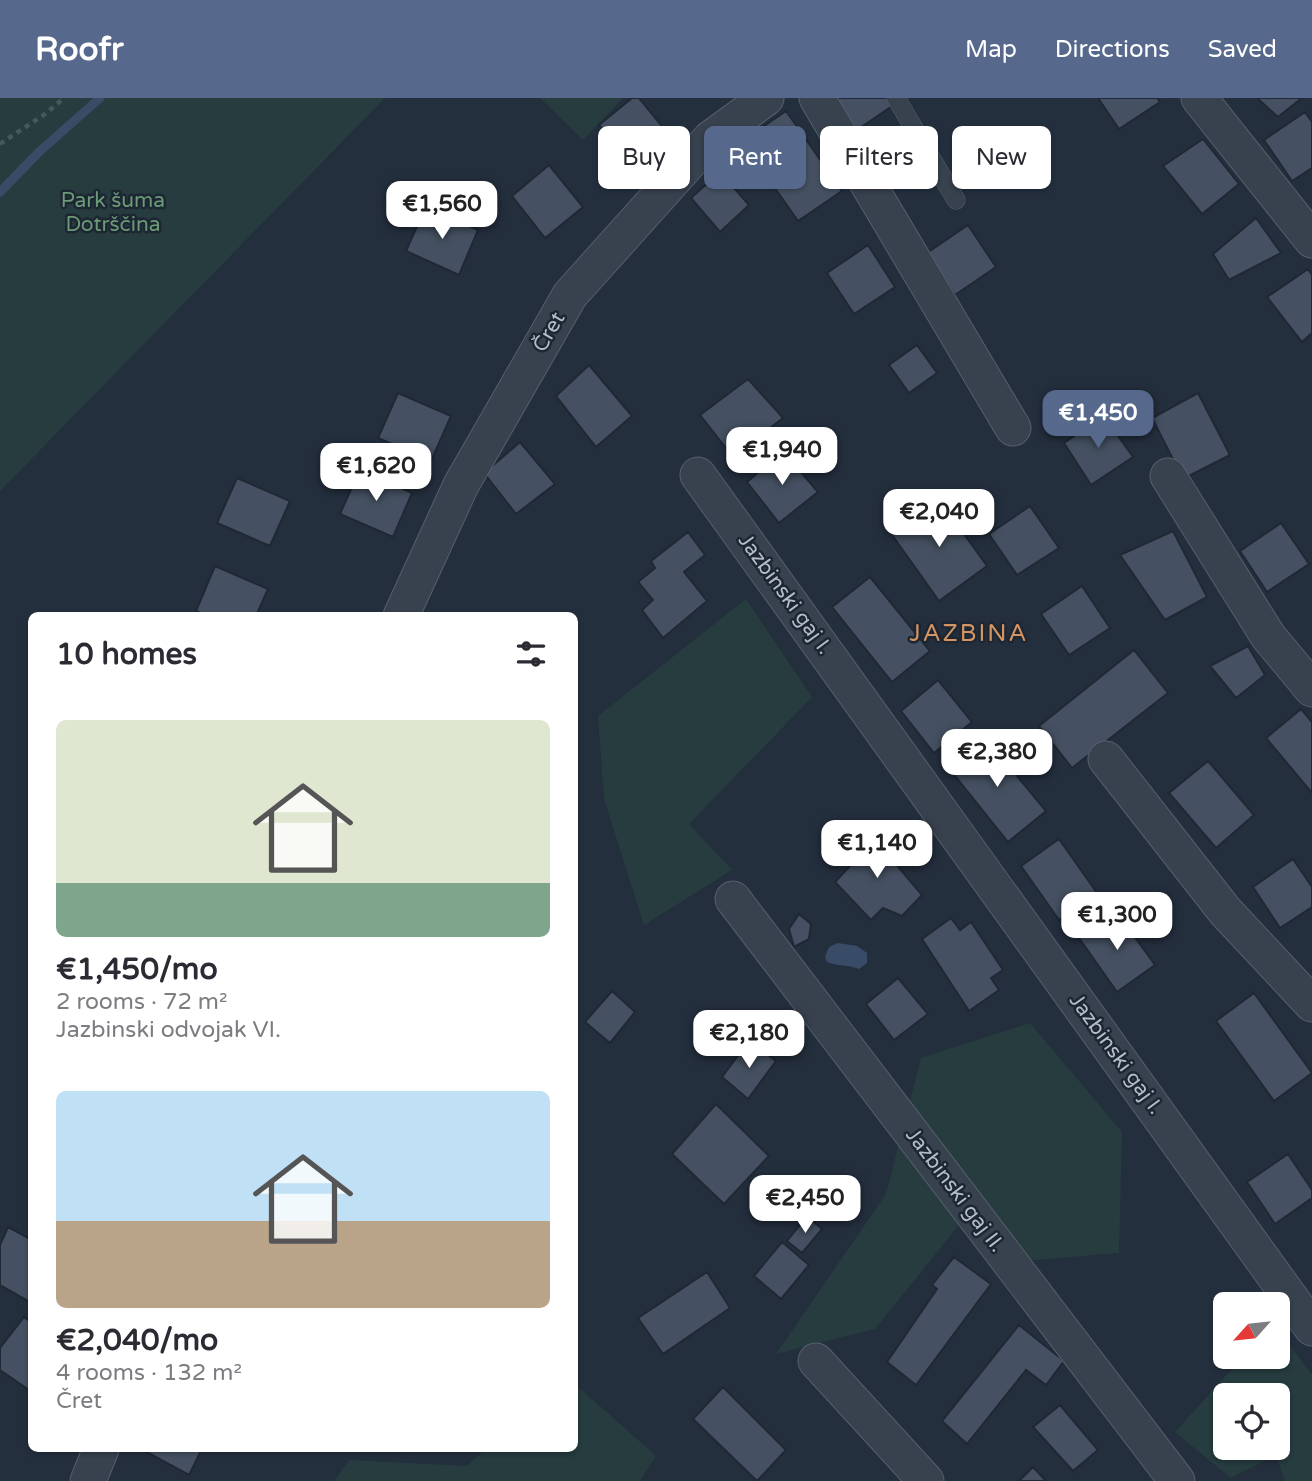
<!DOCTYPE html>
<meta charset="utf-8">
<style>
:root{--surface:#fff;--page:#f2f2f3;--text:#2b2b33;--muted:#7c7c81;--accent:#56698c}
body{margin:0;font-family:"Varela Round",sans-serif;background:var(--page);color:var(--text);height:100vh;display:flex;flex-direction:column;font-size:26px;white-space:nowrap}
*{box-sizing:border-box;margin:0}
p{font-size:23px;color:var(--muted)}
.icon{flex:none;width:38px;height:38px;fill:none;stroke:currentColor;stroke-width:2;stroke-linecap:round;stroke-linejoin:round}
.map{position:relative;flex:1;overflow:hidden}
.details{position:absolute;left:28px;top:514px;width:550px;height:840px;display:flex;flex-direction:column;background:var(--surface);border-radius:10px;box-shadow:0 2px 5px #0004}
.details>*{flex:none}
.banner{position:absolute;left:598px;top:28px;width:607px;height:63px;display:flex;gap:14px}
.needle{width:46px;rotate:243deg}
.buttons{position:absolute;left:1213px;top:1194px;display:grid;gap:14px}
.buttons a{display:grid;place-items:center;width:77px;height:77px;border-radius:10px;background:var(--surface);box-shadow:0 2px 5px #0004;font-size:35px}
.price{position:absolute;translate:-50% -60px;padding:0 16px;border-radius:14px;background:#fff;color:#222;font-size:23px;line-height:46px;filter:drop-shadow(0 2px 4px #0008)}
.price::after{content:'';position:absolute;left:50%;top:42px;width:21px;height:16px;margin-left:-10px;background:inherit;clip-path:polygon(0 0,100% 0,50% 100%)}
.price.current{background:var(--accent);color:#fff}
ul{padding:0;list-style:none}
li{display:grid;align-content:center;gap:14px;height:371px;padding:0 28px}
li span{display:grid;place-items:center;height:217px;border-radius:10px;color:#555}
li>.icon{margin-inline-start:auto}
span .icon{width:126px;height:126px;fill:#fffc;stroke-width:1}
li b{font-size:30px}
h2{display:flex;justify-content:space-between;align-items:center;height:84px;padding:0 28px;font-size:30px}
.pill{padding:0 24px;border-radius:10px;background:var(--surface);box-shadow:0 2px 5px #0004;font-size:24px;line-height:63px}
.pill.current{background:var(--accent);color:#fff}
header{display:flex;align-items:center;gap:42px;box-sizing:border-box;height:98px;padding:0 35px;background:var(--accent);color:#fff}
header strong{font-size:33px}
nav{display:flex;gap:38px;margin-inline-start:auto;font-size:24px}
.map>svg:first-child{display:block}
.green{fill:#263c3f;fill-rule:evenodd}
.water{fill:#394c67}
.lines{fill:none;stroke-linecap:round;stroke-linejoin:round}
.stream{stroke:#394c67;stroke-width:9}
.building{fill:#455162;stroke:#1f2835;stroke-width:2}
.lane-casing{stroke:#565f6c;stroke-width:19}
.street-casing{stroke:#565f6c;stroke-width:37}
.path{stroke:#44595c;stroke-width:4.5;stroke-dasharray:5 5;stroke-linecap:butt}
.lane{stroke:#38414e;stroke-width:18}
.street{stroke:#38414e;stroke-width:35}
.labels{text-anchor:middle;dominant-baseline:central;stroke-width:5;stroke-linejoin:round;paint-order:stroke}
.park-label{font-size:21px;fill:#6b9a76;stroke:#1d2633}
.street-label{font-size:21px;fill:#b4bcc9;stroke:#1d2633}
.quarter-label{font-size:24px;letter-spacing:2px;fill:#d59563;stroke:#1d2633}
</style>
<header>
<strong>Roofr</strong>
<nav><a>Map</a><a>Directions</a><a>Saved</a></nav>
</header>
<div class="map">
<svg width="1312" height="1383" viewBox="0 0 1312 1383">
<rect width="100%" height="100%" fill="#242f3e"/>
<path class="green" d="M0,0H385L0,393Z
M540,0H623L583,42Z
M746,501L812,599L689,726L732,772L644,827L604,701L598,618Z
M1030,925L1122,1034L1119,1155L1022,1163L980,1101L875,1231L776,1256L886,1096L921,960Z
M1278,1231L1312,1277V1383H1285L1276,1357L1231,1380L1175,1334L1244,1258H1278ZM1225,1297H1278V1349H1225Z
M574,1285L656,1358L640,1383H334L349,1362L467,1368L486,1351H574Z"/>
<path class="water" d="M838,845L857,848L867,855V865L859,871C847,866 839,869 827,864L825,859L829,849Z"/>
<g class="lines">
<path class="stream" d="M0,94L39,54L100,0"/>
</g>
<path class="building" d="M632,0H639L670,38L632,69L599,27Z
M840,0H891L895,6L854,34L837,2Z
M1098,0H1157L1160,4L1119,31Z
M1257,0H1302L1278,19Z
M786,13L842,93L798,123L742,43Z
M1305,14L1312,24V70L1292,83L1264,42Z
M1203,41L1239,86L1202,116L1163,68Z
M549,67L583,109L545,140L512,98Z
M720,74L749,107L720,134L691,100Z
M426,108L478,132L459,177L406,153Z
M1256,120L1281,155L1229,182L1213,156Z
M968,127L996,169L955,197L927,155Z
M868,147L895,189L854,216L827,175Z
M1308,171L1312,177V235L1302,244L1267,199Z
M917,247L937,275L909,295L889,267Z
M589,267L632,318L596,349L556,298Z
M748,281L783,320L733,359L700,317Z
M398,295L451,318L431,363L378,340Z
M1198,295L1230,357L1183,381L1152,320Z
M1104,318L1133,359L1091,387L1064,345Z
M520,344L555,386L516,416L484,375Z
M783,353L818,394L779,425L747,384Z
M360,371L412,395L393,439L340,416Z
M237,380L290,403L270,448L217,425Z
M938,400L987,468L939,503L890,434Z
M1030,408L1059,450L1017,477L989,436Z
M1281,425L1309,466L1267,494L1240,453Z
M1173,433L1207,499L1165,522L1120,457Z
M688,434L705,457L684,474L707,503L663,540L642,512L653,502L638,484L655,470L651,463Z
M215,468L268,491L256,518H207L196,513Z
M870,479L930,553L892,584L832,509Z
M1082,488L1110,530L1069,557L1041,516Z
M1248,548L1265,577L1236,600L1210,568Z
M1134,552L1168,595L1072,670L1039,628Z
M938,582L972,624L934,655L901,613Z
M1301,611L1312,624V695L1266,640Z
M985,639L1046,713L1008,744L948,669Z
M1208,663L1254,717L1216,750L1169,695Z
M863,727L922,797L902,818L883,810L871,822L835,784L851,767Z
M1059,741L1097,795L1059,822L1021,768Z
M1293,761L1312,789V809L1280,830L1253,789Z
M1116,813L1155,867L1117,894L1079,840Z
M799,816L811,826L809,841L794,849L789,831Z
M951,820L960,832L971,824L1003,872L991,880L999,892L969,913L922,841Z
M898,880L928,916L894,942L866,906Z
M612,893L635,914L610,945L585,924Z
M1254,895L1312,975L1274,1003L1216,923Z
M749,943L776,963L748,1001L722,979Z
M716,1006L769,1058L724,1106L672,1056Z
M1288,1056L1312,1092V1100L1275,1126L1247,1084Z
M807,1118L822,1131L802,1155L787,1143Z
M8,1129L32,1142V1205L0,1187V1147Z
M782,1144L809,1167L781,1201L754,1178Z
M954,1159L991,1186L916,1287L887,1264L937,1191L932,1187Z
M707,1174L730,1210L663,1256L638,1220Z
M24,1219L32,1225V1294L0,1272V1250Z
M1019,1227L1064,1263L1046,1287L1026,1272L967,1346L942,1323Z
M723,1289L786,1352L757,1383L693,1321Z
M1060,1307L1098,1352L1073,1373L1033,1329Z
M141,1351H202L189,1377Z
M1033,1369L1046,1383H1019Z"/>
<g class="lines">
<defs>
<path id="lane" d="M896,0L956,102"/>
<path id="street" d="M817,0L1013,330
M1199,0L1312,142
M698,377L1312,1230
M1168,378L1268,538L1312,591
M401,518L461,387L570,197L710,41L766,0
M1106,661L1225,813L1312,906
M733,801L1177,1383
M816,1263L926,1383
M88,1383L101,1351"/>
</defs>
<use href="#lane" class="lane-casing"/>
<use href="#street" class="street-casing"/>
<path class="path" d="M0,46L45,16L64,0"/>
<use href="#lane" class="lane"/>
<use href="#street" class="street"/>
</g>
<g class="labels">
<g class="park-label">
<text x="113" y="102">Park šuma<tspan x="113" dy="24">Dotrščina</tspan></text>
</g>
<g class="street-label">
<text transform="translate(549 234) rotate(-60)">Čret</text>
<text transform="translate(785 496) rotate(54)">Jazbinski gaj I.</text>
<text transform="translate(1116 956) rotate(54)">Jazbinski gaj I.</text>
<text transform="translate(955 1092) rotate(53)">Jazbinski gaj II.</text>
</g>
<g class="quarter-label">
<text x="969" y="535">JAZBINA</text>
</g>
</g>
</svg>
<div class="buttons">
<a><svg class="needle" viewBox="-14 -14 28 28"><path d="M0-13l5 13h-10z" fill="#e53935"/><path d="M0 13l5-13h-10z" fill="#7c7c81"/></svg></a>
<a><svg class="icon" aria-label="locate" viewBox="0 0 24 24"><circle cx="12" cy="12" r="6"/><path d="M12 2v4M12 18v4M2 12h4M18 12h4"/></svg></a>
</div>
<b class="price" style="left:442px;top:143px">€1,560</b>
<b class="price current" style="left:1098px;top:352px">€1,450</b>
<b class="price" style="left:782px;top:389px">€1,940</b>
<b class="price" style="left:376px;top:405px">€1,620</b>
<b class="price" style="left:939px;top:451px">€2,040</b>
<b class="price" style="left:997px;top:691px">€2,380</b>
<b class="price" style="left:877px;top:782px">€1,140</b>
<b class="price" style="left:1117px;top:854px">€1,300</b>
<b class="price" style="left:749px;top:972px">€2,180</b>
<b class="price" style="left:805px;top:1137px">€2,450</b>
<div class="banner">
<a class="pill">Buy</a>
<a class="pill current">Rent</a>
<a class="pill">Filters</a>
<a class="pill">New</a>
</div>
<section class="details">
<h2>10 homes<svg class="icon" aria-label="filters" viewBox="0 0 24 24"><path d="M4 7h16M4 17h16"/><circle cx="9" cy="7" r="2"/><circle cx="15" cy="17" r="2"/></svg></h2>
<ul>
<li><span style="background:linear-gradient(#dfe7d0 75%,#7fa58c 0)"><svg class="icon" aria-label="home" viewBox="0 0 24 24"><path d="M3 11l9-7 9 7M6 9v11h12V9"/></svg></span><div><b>€1,450/mo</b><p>2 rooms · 72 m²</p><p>Jazbinski odvojak VI.</p></div></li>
<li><span style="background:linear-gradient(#bfe0f5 60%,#b9a48a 0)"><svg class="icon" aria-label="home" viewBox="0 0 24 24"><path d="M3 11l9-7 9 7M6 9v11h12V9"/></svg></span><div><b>€2,040/mo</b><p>4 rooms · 132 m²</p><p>Čret</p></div></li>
</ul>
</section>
</div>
